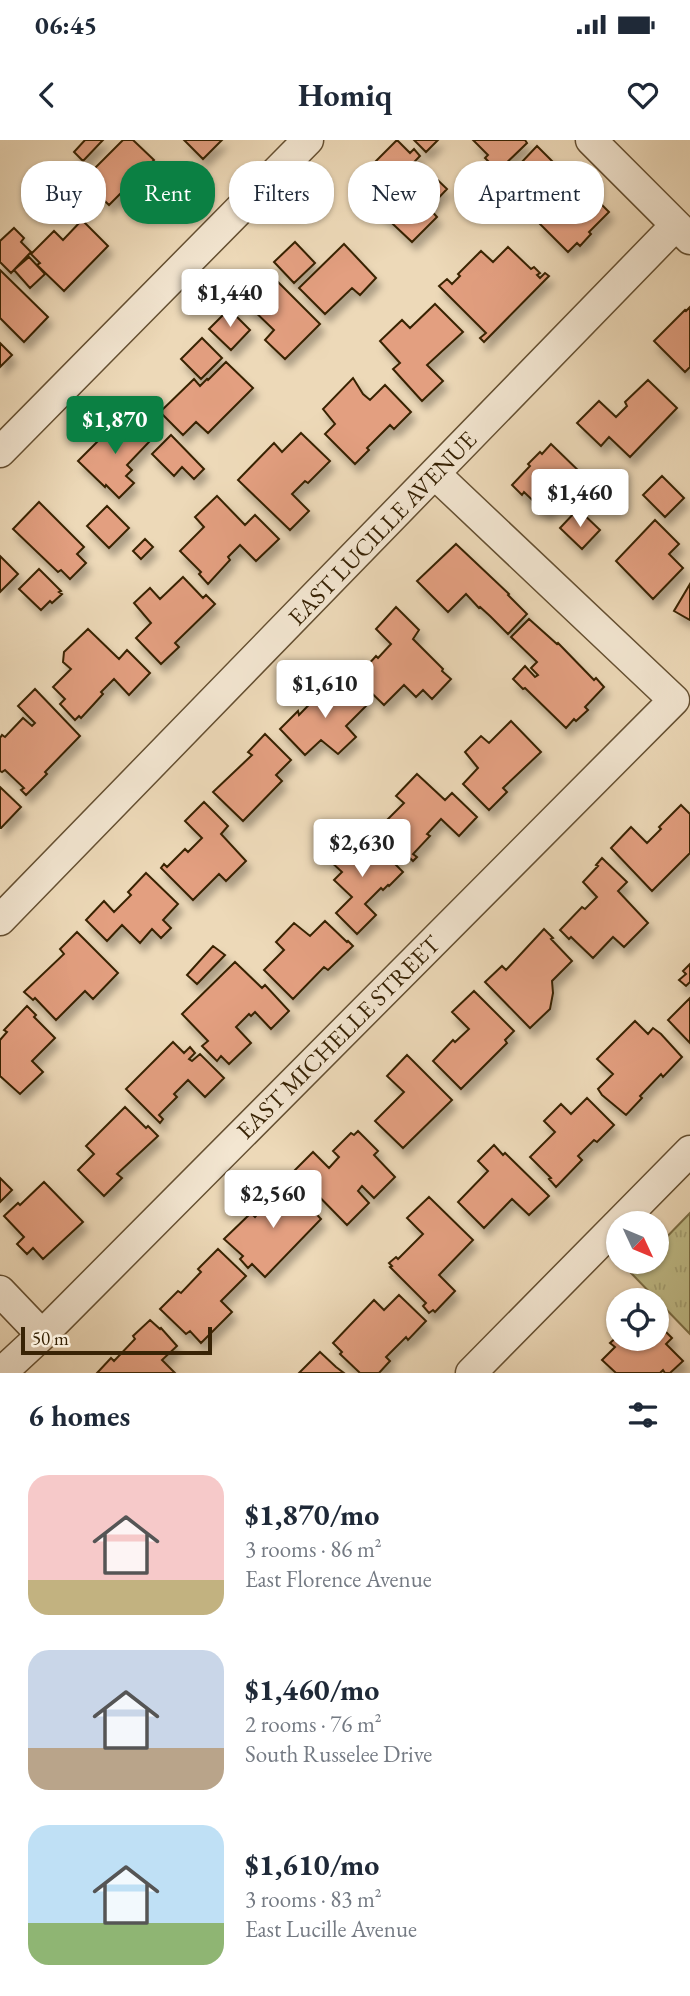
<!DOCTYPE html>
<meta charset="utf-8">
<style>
:root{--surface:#fff;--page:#f6f6f7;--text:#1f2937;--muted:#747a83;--accent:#0b8043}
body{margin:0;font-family:"EB Garamond",serif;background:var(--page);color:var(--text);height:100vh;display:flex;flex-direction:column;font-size:26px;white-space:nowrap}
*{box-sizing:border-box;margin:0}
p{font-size:23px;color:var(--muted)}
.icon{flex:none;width:38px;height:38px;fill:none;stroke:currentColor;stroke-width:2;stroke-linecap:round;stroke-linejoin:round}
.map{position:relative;height:1233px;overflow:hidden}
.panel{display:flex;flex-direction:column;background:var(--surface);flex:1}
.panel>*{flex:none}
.hud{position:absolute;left:21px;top:21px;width:649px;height:63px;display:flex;gap:14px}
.needle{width:46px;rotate:134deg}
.buttons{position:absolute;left:606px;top:1071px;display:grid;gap:14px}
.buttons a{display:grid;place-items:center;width:63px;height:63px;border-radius:50%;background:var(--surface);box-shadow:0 2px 5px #0004;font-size:35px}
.scale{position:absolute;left:21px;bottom:18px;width:191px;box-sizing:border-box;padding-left:7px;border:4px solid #382305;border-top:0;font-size:19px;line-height:24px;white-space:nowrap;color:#382305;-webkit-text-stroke:5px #f3e6d1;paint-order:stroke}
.price{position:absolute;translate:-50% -60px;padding:0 16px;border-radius:7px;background:#fff;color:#222;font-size:23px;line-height:46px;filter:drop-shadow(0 2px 4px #0008)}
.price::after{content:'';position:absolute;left:50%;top:42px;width:21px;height:16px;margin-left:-10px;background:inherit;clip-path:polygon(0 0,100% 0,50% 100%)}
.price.on{background:var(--accent);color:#fff}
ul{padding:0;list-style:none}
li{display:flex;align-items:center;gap:21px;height:175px;padding:0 28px}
li span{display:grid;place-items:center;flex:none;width:196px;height:140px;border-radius:21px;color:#555}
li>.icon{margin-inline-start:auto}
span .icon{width:84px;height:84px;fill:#fffc;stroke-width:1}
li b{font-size:30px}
h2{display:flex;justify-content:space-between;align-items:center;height:84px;padding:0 28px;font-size:30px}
.pill{padding:0 24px;border-radius:28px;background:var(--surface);box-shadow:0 2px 5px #0004;font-size:24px;line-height:63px}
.pill.on{background:var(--accent);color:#fff}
.status{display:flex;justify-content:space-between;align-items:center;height:49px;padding:0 35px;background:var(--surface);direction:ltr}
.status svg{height:19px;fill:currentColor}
header{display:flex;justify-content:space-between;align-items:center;height:91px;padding:0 28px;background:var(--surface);font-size:32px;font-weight:700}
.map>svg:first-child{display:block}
.park{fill:url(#park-tufts);stroke:#7c7047;stroke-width:2}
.building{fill:#e39f80;stroke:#382305;stroke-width:2;filter:url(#shadow)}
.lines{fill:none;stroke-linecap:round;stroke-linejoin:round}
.minor-casing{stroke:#655032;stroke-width:33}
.minor{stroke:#f3e6d1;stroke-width:30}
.labels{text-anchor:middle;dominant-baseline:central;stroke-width:6;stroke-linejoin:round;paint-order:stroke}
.street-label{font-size:24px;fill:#382305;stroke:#f3e6d1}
</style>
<div class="status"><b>06:45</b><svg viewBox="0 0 49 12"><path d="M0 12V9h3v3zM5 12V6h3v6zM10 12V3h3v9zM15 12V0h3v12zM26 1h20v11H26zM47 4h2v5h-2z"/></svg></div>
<header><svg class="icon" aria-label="back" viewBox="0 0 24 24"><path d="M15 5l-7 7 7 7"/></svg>Homiq<svg class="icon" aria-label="heart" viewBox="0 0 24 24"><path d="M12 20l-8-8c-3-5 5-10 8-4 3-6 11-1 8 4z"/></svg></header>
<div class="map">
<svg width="690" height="1233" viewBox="0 0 690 1233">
<defs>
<pattern id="park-tufts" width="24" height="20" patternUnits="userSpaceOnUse" patternTransform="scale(1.75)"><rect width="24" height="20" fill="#c0bd89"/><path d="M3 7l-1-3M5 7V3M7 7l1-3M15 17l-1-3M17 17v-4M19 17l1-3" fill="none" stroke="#a6a275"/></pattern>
<filter id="shadow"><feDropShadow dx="4.5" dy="8" stdDeviation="3.5" flood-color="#0004"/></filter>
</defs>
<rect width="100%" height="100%" fill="#edd9b8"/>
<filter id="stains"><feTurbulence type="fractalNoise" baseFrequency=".00286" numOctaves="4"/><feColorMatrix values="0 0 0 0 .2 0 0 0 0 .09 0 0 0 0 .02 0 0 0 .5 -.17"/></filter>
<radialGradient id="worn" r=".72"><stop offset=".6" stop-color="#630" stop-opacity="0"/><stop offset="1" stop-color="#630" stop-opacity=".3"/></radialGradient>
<path class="park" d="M690,1073V1194L631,1133L642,1122H656V1108Z"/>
<path class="building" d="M85,0H103L83,21L74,12Z
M123,0H133L154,20L109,65L83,40Z
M184,0H222L203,19Z
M397,0L410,13L414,9L420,16L396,41L376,21Z
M414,0H438L426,12Z
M473,0H525L527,3L498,31L485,18L488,15Z
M537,6L558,27L545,41L546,43L542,48L519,25Z
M157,25L179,46L159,66L138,44Z
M422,25L447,49L429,68L437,77L412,102L378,70Z
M575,44L597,66L600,63L609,72L589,92L591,94L580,106L577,103L568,112L538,82L552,68L547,63L558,51L563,56Z
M82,80L108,106L64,151L37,125L40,123L31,114L54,91L63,100Z
M14,88L24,98L21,102L31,112L11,133L0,122V101Z
M295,102L315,123L294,143L274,122Z
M344,104L376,138L360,155L352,148L325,174L299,148Z
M508,107L531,129L534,127L540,133L537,135L540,138L545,133L549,136L484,202L480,198L486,193L439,146L447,139L452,144L460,136L458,134L481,111L493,122Z
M29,117L45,134L30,148L14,130Z
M0,130L48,177L24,202L0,178Z
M275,139L320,184L285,219L265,200L274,190L249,166Z
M435,164L463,192L427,225L443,241L422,261L393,229L400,223L380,201L402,180L410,188Z
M690,167V227L685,232L654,201L685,170L686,171Z
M229,169L250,190L231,210L209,189Z
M202,198L222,218L201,239L181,219Z
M0,203L12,215L0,227Z
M226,222L253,248L208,293L196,282L183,295L160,272L194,239L200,246L207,239L208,240Z
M353,238L363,254L370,260L385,245L411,272L394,289L390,285L367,308L369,310L355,324L325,294L335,284L323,269Z
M648,240L677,268L630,317L609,297L601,306L577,283L599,261L616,277L627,266L625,262Z
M123,276L149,302L127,325L132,330L126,336L134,343L119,358L106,345L105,347L78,321Z
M301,293L330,321L308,343L305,341L292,354L309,371L290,390L238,340L274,303L282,312Z
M171,295L204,329L194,339L182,327L174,336L152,314Z
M551,304L583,335L546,373L524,352L522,355L512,345L530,326L528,324L540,312L542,314Z
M662,336L684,358L665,377L643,355Z
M217,356L245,385L255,375L279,399L256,421L240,405L228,417L230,420L208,444L199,434L201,432L180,411L204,387L195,377Z
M39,362L84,407L77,414L86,423L70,439L61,430L58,432L13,389Z
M107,366L129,388L109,408L87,386Z
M578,369L600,390L582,409L560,388Z
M655,380L679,404L669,414L683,428L653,459L616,421Z
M145,399L153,407L141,419L133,411Z
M456,404L509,454L508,455L527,474L508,494L490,476L480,467L479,468L466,454L448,472L417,441Z
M0,416L18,434L0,452Z
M39,429L61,451L59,452L62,454L52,463L50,461L41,470L19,449Z
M183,437L203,458L206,455L215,464L175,503L179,507L161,524L136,498L151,483L134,463L150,448L160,459Z
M690,444V480L674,471Z
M396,467L419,490L413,499L443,529L442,531L451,539L432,559L423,550L416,557L404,545L384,565L356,538L376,516L378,518L391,504L376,489Z
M529,479L557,504L558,503L594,540L596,538L604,547L585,567L588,570L576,581L574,579L566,588L525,548L523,549L513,539L525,526L535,537L538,535L531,528L537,522L511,497Z
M88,489L119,519L127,510L150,533L129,555L114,539L101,552L103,554L93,565L81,578L79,576L75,580L60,564L65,559L53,547L71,529L63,522L64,512Z
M336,537L366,566L346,586L356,597L338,614L321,600L305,615L280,589L298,571L299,575Z
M35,549L80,596L45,632L47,634L26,655L21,650L24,648L5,630L2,632L0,631V598L2,595L5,597L23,578L32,586L35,583L18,566Z
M511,581L541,612L503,648L507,652L489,670L463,644L478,628L465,612L481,596L489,603Z
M265,594L291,620L276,635L282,641L243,681L213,652L252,615L248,612Z
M417,634L445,660L452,653L477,677L459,696L441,679L427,694L430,696L413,714L417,717L413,721L379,688L404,663L396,656Z
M0,647L21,667L1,688H0Z
M204,662L228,686L221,694L246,721L226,741L219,734L193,760L161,728L164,724L167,727L185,709L188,712L202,698L185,681Z
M681,665L690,674V713L652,751L611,708L631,687L647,703L661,689L659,687Z
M353,694L366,707L372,701L403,732L389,746L388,745L383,750L381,748L365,764L376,775L357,794L336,773L352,757L334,740L342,732L328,719Z
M602,718L627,742L618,751L648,783L624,807L613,797L593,818L571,797L569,799L560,790L582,767L585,769L597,757L583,742L598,726L596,725Z
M146,733L178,764L163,780L171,788L161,798L152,789L140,803L122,785L107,801L86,780L104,761L114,772L131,755L128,752Z
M325,781L347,802L348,801L353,806L328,830L324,827L293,859L264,830L284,810L276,802L294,783L310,796Z
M544,789L553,798L551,799L572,821L552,841L553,853L550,869L530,888L485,842L502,826L506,830Z
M77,792L118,833L93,859L85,851L56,880L35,858L33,860L24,852L64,814L60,809Z
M213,806L225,815L197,844L187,835Z
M235,822L262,848L265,845L289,871L271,889L255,872L251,876L249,874L236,887L251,903L229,924L221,916L217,921L202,906L208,901L182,874Z
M690,824V842L686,846L679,840L686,834L683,831Z
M474,851L514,891L505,900L507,903L461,949L433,921L453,900L455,902L469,889L452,872Z
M690,858V903L668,880Z
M27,866L36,875L34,877L55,898L32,921L43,932L20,954L0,936V900L7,892L4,890Z
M635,881L648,894L653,888L661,894L682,917L663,937L661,934L640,956L642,958L626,975L602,955L598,949L613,934L597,919Z
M173,902L184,913L190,907L195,913L189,919L192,921L200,914L224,938L205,957L188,940L174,954L177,957L159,975L163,979L160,983L126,949Z
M407,915L452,960L403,1008L375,981L404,952L387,936Z
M587,958L614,985L597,1002L594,1000L578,1016L582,1020L556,1047L549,1039L551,1038L530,1017L555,992L544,981L561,964L571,974Z
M125,967L146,988L148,986L158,996L117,1034L122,1038L104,1056L78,1030L94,1014L86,1006Z
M358,991L378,1011L374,1015L395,1037L374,1058L362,1046L358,1051L369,1063L347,1085L294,1031L313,1012L329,1028L339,1017L333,1011L351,993L354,995Z
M494,1005L503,1015L505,1013L549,1056L529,1075L512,1059L484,1088L458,1062L488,1031L478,1021Z
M0,1038L12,1050L0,1062Z
M285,1041L321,1079L265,1137L252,1124L248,1128L240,1119L243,1116L224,1099L251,1073L255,1077L262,1069L259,1067Z
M44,1042L83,1082L43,1119L33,1108L27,1114L17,1104L24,1097L4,1076L18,1063L20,1065Z
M429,1057L473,1100L439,1135L455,1151L435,1172L433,1170L429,1173L423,1166L426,1163L390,1127L392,1126L389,1123L396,1117L398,1119L423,1094L407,1078Z
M218,1109L246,1136L221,1161L232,1172L201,1203L190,1191L186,1194L160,1169L178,1151L181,1153L201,1132L198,1129Z
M399,1155L426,1181L408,1200L406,1197L386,1217L390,1221L379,1233H360L340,1214L342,1212L333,1203L374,1160L384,1170Z
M150,1180L160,1189L161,1188L177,1206L162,1220L175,1233H97L111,1218L114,1221L135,1199L133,1196Z
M656,1182L672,1198L666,1204L683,1221L670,1233H665L663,1230L660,1233H616L602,1220L615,1207L610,1203L618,1196V1199H656Z
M320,1212L336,1227L344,1233H299Z"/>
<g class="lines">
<defs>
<path id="minor" d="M591,0L690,99
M0,312L308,0
M0,780L676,85
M619,1083L690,1011
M0,1151L42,1195
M1,1233L42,1195L674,560L435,334
M471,1233L618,1084"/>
</defs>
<use href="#minor" class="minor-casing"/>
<use href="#minor" class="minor"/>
</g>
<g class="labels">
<g class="street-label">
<text transform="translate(382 388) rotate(-46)">EAST LUCILLE AVENUE</text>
<text transform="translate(338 897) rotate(-45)">EAST MICHELLE STREET</text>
</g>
</g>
<rect width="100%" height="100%" filter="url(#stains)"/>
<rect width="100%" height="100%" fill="url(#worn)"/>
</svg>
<div class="buttons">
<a><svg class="needle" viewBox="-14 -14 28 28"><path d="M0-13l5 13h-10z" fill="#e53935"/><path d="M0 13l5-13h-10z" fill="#747a83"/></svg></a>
<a><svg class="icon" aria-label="locate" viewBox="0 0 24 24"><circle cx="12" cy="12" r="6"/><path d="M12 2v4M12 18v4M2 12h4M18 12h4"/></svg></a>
</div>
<div class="scale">50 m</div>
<b class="price" style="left:230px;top:189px">$1,440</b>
<b class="price on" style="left:115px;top:316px">$1,870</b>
<b class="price" style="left:580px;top:389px">$1,460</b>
<b class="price" style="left:325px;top:580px">$1,610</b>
<b class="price" style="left:362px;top:739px">$2,630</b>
<b class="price" style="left:273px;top:1090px">$2,560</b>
<div class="hud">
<a class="pill">Buy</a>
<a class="pill on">Rent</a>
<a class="pill">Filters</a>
<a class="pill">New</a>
<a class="pill">Apartment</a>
</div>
</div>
<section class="panel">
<h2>6 homes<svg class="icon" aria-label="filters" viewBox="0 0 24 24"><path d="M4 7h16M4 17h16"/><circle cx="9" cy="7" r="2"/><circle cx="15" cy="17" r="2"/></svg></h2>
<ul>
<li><span style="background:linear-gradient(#f6c9c9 75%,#c2b280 0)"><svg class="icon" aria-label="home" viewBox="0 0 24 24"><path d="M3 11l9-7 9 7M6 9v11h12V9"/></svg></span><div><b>$1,870/mo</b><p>3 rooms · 86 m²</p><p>East Florence Avenue</p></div></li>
<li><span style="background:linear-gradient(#c9d6e8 70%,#b9a48a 0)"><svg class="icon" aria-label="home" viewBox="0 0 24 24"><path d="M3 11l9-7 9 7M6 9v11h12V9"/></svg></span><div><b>$1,460/mo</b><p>2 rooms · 76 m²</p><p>South Russelee Drive</p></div></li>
<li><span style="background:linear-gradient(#bfe0f5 70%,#8fb573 0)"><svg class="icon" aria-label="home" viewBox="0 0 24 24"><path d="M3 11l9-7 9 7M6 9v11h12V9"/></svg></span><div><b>$1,610/mo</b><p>3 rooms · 83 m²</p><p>East Lucille Avenue</p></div></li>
</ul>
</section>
